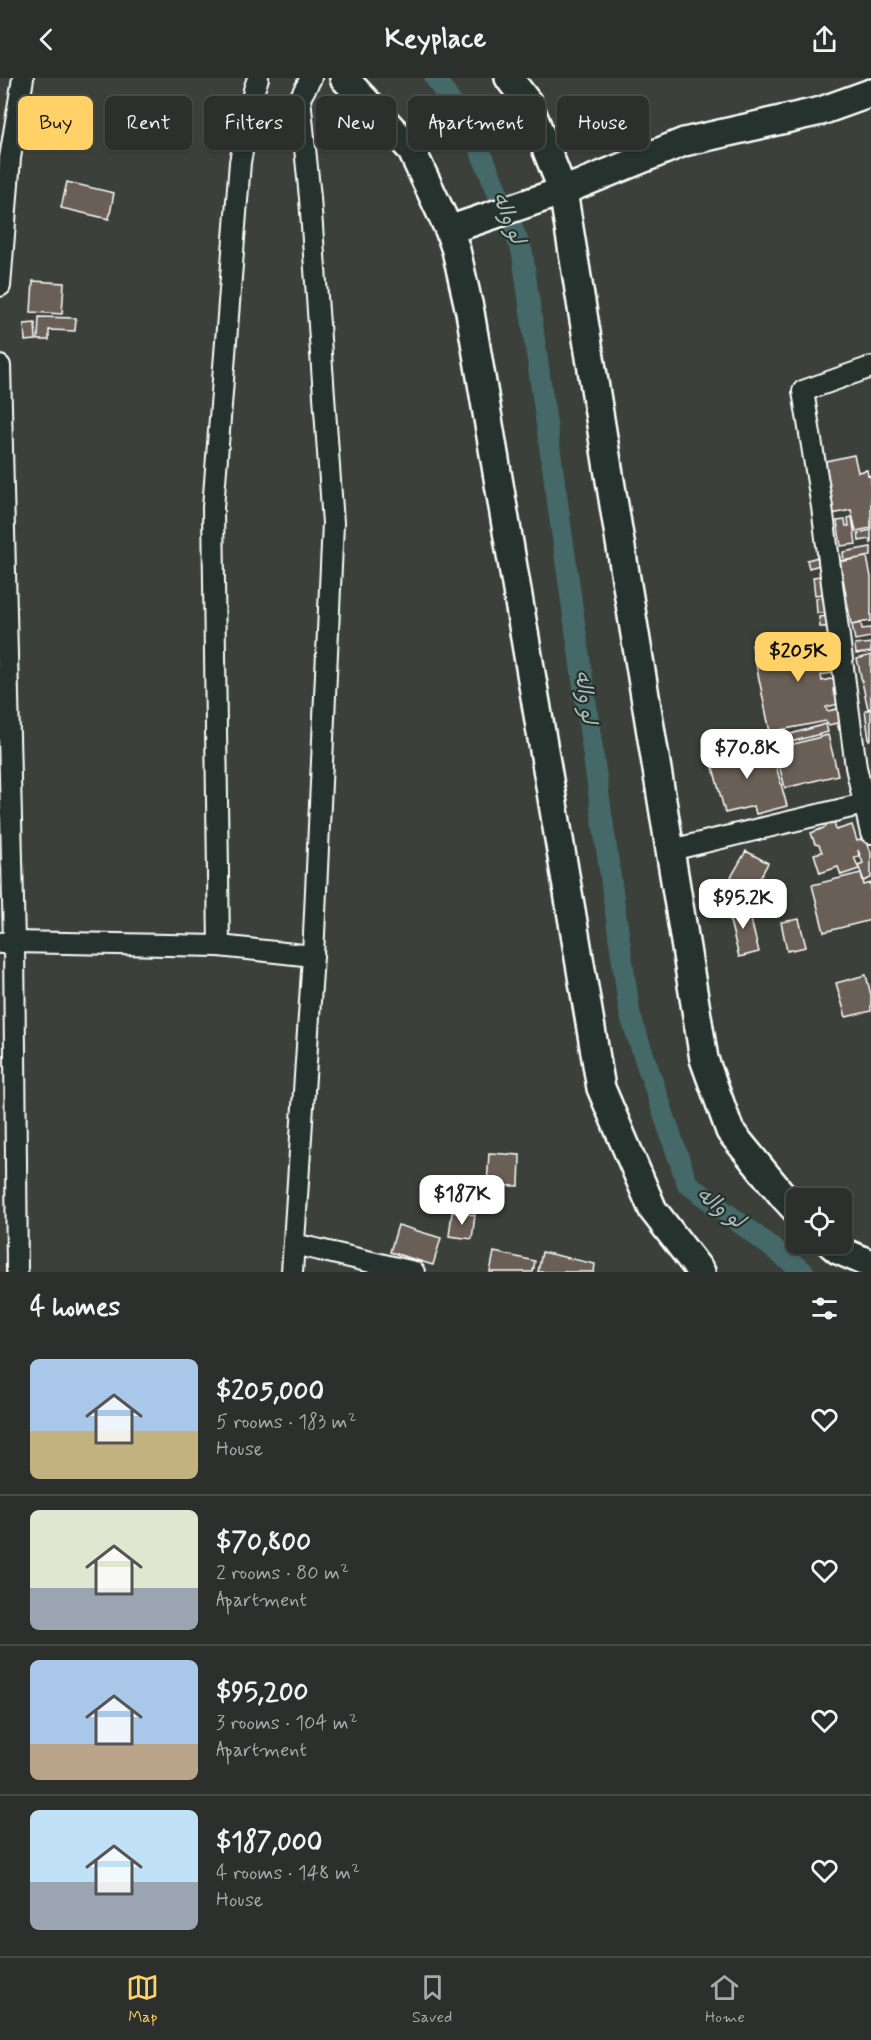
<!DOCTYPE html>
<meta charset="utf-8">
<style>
:root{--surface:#2c302c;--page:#343834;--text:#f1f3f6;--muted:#a6a9a9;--line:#484b48;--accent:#ffd166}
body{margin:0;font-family:Mynerve,"Playpen Sans Arabic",sans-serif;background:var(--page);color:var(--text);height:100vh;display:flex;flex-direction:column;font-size:22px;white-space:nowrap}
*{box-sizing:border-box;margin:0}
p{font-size:20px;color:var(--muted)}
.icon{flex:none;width:33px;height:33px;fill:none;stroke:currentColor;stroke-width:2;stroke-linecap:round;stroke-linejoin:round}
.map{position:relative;height:1194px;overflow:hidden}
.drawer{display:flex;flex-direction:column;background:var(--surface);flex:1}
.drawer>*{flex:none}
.banner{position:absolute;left:18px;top:18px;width:836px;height:54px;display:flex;gap:12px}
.buttons{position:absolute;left:786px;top:1110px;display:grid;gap:12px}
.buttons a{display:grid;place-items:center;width:66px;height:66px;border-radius:9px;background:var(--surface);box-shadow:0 2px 4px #0004,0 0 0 2px var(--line);font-size:30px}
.price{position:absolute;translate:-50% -51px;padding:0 14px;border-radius:12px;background:#fff;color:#222;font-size:20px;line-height:39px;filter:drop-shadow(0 2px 3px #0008)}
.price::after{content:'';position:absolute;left:50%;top:36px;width:18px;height:14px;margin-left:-9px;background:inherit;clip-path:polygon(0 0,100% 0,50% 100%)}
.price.on{background:var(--accent);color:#111}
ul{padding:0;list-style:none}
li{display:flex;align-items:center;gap:18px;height:150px;padding:0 30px}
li+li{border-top:2px solid var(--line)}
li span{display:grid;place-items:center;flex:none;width:168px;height:120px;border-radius:9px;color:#555}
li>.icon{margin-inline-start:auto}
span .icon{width:72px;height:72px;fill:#fffc;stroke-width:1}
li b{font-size:26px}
h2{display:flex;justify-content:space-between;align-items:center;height:72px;padding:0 30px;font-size:26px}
.pill{padding:0 21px;border-radius:9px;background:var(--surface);box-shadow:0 2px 4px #0004,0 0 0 2px var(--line);font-size:21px;line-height:54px}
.pill.on{background:var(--accent);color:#111}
header{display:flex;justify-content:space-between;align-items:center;height:78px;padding:0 30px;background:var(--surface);font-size:27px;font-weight:700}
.dock{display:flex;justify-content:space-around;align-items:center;height:84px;border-top:2px solid var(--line);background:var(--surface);font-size:16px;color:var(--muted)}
.dock a{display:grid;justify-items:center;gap:3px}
.dock .on{color:var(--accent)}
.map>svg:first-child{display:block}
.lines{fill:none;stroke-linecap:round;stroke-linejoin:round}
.canal{stroke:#446967;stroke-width:21}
.building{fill:#6b5f57;stroke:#fff;stroke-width:1.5}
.street-casing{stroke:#fff;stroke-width:24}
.secondary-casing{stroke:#fff;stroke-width:32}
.street{stroke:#26332d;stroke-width:20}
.secondary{stroke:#26332d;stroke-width:27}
.labels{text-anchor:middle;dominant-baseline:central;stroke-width:4.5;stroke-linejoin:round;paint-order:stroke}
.water-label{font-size:21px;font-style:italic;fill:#abbcbb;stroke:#26332d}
</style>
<header><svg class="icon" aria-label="back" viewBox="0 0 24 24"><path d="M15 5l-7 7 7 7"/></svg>Keyplace<svg class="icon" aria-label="share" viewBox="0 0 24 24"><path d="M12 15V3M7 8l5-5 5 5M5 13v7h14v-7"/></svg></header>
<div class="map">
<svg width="871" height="1194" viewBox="0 0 871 1194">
<rect width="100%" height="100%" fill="#3b403a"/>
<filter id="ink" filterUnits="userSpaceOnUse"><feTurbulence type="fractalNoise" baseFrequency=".0167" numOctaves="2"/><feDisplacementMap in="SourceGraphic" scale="12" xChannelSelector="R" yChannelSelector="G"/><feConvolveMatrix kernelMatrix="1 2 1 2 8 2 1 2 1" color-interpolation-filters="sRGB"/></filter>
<g filter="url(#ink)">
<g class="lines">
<path class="canal" d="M435,0L475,60L522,173L630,937L687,1105L804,1194"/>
</g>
<path class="building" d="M67,104L114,115L109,141L61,130Z
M33,203L64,205L62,236L31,234Z
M39,239L76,240L75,253L49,252V262H38Z
M35,245L36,262L25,263L24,246Z
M854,377L858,394L867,392L868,398L871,397V450L856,453L851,432L832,436L821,384Z
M852,439L856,466L841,468L837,443L845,442L846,448H849L848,440Z
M871,452V466L870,461L859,463L858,455Z
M871,469V478L844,483L843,474Z
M818,479L820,487L809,490L807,482Z
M867,479L871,499V543L851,546L840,483Z
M821,498L823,516L815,517L813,499Z
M825,519L826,535H817L816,520Z
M828,538V549H820L819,539Z
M861,545L862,551L871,550V559L855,562L852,547Z
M800,557L802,563L823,559L827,578L834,577L837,594L821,597L822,603L839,599L841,609L833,611L834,617L841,616L843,625L826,629L827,633L842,630L847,651L839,652L837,645L829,647L826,643L770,654L752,567Z
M871,565V574L856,576L855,567Z
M871,577V630L868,631L857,581Z
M865,632H871V661L869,662Z
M826,646L828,654L768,670L766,663Z
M828,657L838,697L785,710L775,671Z
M758,661L760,670L736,676L739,685L755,681L756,686L760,685L772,673L787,728L756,736L754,728L725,735L709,674Z
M834,743L836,752L852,747L857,763L866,760L871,775V800L864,803L858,787L863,785L858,772L859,778L854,779L859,791L841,797L838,789L820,795L814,776L822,774L819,767L815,766L811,755L826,749L825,746Z
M746,773L768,785L749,821L726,808Z
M861,795L864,807L871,805V842L824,854L812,807Z
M747,826L759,874L739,879L727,831Z
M799,841L806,869L787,873L781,844Z
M866,897L871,917V933L846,939L836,905Z
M489,1075L520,1077L519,1108L487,1107Z
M452,1134L475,1137L472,1161L449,1158Z
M398,1147L441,1160L433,1187L390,1174Z
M494,1174L535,1183L533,1194H490Z
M542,1174L595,1186L594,1194H538Z"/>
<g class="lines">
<defs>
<path id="street" d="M0,208L10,80L23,0
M0,288L14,864L17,1194
M871,289L803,313L822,429L856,689L871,755
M671,772L864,726
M0,865L14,864L219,868L313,878
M219,868L213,430L240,84L254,12L258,0
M294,1166L414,1194
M292,1194L313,878L333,445L310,120L300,20L311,0"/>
<path id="secondary" d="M344,0L411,71L449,152L456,172L470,234L601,1010L653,1132L701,1194
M509,0L528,25L563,113L704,981L730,1053L784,1119L796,1132
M449,152L563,113L684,64L821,33L871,15
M831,1166L838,1172L871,1186"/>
</defs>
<use href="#street" class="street-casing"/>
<use href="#secondary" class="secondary-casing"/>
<use href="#street" class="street"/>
<use href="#secondary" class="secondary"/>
</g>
</g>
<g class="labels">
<g class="water-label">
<text transform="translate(508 140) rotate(68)">لو واله</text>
<text transform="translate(585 619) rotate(82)">لو واله</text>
<text transform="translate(720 1130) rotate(37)">لو واله</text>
</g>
</g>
</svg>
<div class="buttons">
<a><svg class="icon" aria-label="locate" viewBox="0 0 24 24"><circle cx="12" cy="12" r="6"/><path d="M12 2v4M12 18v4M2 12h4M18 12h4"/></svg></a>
</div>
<b class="price on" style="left:798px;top:605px">$205K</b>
<b class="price" style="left:747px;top:702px">$70.8K</b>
<b class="price" style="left:743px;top:852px">$95.2K</b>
<b class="price" style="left:462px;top:1148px">$187K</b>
<div class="banner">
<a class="pill on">Buy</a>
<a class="pill">Rent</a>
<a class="pill">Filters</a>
<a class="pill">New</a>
<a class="pill">Apartment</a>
<a class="pill">House</a>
</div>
</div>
<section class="drawer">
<h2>4 homes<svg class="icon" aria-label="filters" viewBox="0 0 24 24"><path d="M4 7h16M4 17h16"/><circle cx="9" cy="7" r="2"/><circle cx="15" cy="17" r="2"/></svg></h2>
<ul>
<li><span style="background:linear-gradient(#a9c7e8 60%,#c2b280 0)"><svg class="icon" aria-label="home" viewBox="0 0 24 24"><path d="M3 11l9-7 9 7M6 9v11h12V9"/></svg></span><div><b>$205,000</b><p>5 rooms · 183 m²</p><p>House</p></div><svg class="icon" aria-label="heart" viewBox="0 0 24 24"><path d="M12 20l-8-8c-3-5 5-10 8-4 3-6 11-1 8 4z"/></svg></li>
<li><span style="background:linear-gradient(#dfe7d0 65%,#9aa5b1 0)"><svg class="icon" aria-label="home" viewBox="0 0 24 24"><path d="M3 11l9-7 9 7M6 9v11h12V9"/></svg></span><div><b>$70,800</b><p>2 rooms · 80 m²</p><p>Apartment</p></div><svg class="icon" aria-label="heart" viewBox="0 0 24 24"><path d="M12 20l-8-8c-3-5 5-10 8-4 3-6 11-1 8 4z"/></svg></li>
<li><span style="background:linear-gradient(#a9c7e8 70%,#b9a48a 0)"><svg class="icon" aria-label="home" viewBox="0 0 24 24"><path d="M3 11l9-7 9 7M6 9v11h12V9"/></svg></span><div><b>$95,200</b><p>3 rooms · 104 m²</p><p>Apartment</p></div><svg class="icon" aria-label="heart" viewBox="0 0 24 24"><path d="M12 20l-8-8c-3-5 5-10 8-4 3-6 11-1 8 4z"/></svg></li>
<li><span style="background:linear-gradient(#bfe0f5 60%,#9aa5b1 0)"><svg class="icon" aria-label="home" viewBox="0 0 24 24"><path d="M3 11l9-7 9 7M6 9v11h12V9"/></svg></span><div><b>$187,000</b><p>4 rooms · 148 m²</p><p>House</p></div><svg class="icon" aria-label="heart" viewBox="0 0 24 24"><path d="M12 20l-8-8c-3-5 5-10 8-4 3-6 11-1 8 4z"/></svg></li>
</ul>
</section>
<nav class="dock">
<a class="on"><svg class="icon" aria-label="map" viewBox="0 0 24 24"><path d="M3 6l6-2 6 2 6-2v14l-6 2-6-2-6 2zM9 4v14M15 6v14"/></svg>Map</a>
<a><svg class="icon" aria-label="saved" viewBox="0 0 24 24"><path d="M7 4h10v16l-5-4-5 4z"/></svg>Saved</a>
<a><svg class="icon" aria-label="home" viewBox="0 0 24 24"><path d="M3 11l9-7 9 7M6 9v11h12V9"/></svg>Home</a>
</nav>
